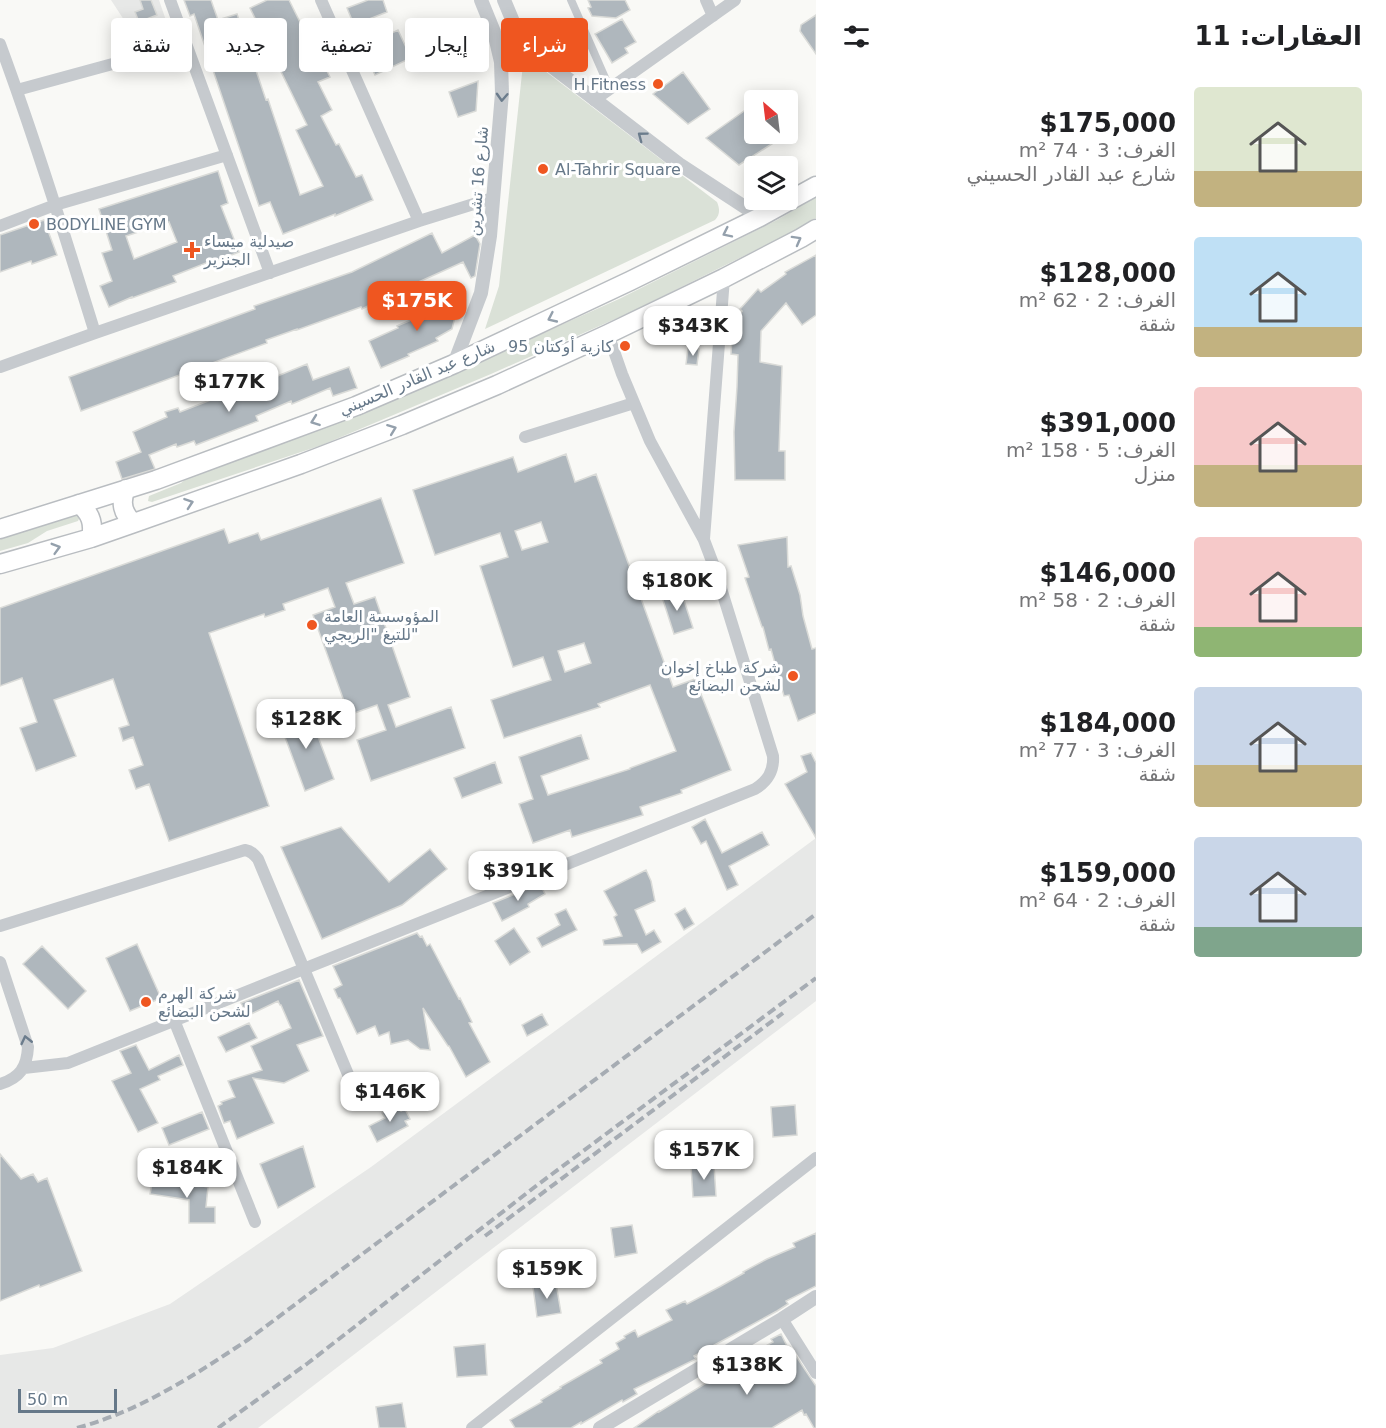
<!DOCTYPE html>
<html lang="ar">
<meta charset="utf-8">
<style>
:root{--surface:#fff;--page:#f6f6f6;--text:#202124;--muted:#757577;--accent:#ef5620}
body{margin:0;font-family:"DejaVu Sans","Noto Sans Arabic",sans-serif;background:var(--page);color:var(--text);direction:rtl;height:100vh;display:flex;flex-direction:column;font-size:22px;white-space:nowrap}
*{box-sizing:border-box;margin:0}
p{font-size:20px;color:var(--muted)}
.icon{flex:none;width:33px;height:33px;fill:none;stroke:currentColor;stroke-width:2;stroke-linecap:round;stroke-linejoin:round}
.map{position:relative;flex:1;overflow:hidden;direction:ltr}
.drawer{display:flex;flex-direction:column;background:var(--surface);width:570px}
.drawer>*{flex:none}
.top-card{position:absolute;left:18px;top:18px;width:570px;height:54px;direction:rtl;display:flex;gap:12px}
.needle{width:39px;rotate:332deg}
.tools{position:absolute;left:744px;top:90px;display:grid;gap:12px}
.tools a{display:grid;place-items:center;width:54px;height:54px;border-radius:6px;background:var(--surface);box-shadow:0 3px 15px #0003;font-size:30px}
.scale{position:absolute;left:18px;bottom:15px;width:99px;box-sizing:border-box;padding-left:6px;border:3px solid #667889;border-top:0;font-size:16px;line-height:21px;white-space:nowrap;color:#667889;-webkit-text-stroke:4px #fff;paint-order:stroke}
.price{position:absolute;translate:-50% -51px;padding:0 14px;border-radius:12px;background:#fff;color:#222;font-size:20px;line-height:39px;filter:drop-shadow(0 2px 3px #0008)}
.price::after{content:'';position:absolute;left:50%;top:36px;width:18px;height:14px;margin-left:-9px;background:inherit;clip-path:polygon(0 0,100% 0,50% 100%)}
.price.selected{background:var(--accent);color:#fff}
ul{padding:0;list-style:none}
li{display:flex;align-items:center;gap:18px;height:150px;padding:0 24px}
li span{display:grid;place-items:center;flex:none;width:168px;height:120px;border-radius:6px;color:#555}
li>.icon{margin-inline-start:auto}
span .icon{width:72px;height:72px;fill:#fffc;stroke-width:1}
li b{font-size:26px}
h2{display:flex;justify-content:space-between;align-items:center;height:72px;padding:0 24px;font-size:26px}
.chip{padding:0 21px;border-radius:6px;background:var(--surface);box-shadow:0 3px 15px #0003;font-size:21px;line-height:54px}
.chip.selected{background:var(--accent);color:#fff}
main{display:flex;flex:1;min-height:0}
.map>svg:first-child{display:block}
.built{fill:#e7e8e7}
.green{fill:#dae1d7}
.building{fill:#afb7bd;stroke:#dadbd8;stroke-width:1.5;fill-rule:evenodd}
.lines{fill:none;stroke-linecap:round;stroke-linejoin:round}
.primary-casing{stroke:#b9bdc1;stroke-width:21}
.pedestrian{stroke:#c6cace;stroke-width:8}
.minor{stroke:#c6cace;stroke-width:12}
.tertiary{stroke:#c6cace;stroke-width:14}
.primary{stroke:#fff;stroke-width:18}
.rail{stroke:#a6acb3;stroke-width:4;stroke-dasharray:9 4.5;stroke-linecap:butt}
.oneway{stroke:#6b7c8c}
.oneway2{stroke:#94a0ac}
.poi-dot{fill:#ef5620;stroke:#fff;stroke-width:2}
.labels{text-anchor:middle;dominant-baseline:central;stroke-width:6;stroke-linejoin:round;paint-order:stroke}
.poi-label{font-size:16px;fill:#667889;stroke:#fff;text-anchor:start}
.street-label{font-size:16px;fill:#667889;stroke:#fff}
</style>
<main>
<section class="drawer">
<h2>العقارات: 11<svg class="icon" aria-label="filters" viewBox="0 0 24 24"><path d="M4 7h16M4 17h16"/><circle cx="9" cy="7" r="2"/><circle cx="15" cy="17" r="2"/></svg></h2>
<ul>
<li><span style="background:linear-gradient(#dfe7d0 70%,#c2b280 0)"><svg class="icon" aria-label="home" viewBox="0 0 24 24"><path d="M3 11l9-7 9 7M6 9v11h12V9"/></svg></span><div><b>$175,000</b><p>الغرف: 3 · 74 m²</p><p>شارع عبد القادر الحسيني</p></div></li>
<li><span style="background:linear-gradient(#bfe0f5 75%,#c2b280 0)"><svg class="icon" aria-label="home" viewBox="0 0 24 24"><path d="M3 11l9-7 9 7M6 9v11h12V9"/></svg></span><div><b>$128,000</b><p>الغرف: 2 · 62 m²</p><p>شقة</p></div></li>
<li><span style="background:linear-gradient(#f6c9c9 65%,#c2b280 0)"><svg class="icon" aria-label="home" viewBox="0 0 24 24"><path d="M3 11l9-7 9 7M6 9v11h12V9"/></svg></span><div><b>$391,000</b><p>الغرف: 5 · 158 m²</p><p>منزل</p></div></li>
<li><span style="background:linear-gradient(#f6c9c9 75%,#8fb573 0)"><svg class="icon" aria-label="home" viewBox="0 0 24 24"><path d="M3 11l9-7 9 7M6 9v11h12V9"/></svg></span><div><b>$146,000</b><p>الغرف: 2 · 58 m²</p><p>شقة</p></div></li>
<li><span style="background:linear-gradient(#c9d6e8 65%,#c2b280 0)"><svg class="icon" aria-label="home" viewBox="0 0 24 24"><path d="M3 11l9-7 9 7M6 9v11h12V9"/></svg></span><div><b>$184,000</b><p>الغرف: 3 · 77 m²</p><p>شقة</p></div></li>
<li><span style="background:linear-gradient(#c9d6e8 75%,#7fa58c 0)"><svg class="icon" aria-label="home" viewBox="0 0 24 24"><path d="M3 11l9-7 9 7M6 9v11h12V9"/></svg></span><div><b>$159,000</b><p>الغرف: 2 · 64 m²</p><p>شقة</p></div></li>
</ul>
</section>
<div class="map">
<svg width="816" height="1428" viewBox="0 0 816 1428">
<rect width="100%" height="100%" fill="#f9f9f6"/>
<path class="built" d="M111,0H159L170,32L139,43Z
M816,838V1001L258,1428H0V1355L53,1348L170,1304L371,1167Z"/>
<path class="green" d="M524,55L717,202C720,209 720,215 715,220L485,329L499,286Z
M816,197V218L796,230L631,312L491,374L322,445L152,502L148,501L149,496L181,483L193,473L306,435L443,378L619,299L777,220Z
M75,514L78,515L79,519L78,521L47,531L28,543L0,551V538Z"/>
<path class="building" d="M140,0H151L157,15L139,22L135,12L143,9Z
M184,0H211L218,20L237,14L266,100L268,99L300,195L323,186L296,130L307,125L250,8L267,0H289L301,24L303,23L330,77L318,82L332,110L321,116L336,145L339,144L356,177L362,175L373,200L335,216V214L283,234L270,202L259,206L194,14L190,16Z
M368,0H383L387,12L354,25L347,8Z
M588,0H625L630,10L616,18L592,16L588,8L591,7Z
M816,15V54L800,31L801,25Z
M622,19L636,42L625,48L628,53L612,63L595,34Z
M398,30L411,58L375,75L362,47Z
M683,72L710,109L688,124L653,94Z
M478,81L476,111L458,117L449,92Z
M754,104V134H774L778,140L739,165L706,138Z
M218,171L228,203L221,206L239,252L211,263V261L173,276L176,282L132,298V297L109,307L100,286L112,281L102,253L112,250L99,209ZM169,222L177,242L134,259L126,236Z
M44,220L57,255L32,264L31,261L0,272V235Z
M432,233L442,253L475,235L480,244L475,276L471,278L463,262L392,294L362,309L361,307L297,330V329L266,340L267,343L81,411L69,377L255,309L254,306L352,272Z
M816,255V315L802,325L786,303L761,331L760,362L782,366L779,451H785V480H735L734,432L737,387L738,355L731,354L732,338H736L735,323L742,311L740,309L758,289L761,292L786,274L785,272Z
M462,288L452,329L436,338L438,341L408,354L409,356L381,368L369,341L398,328L397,326L430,312L427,306Z
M688,348L699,349L697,365L686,364Z
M307,364L313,380L349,367L357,388L333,396L330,388L292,404L291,401L256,416L258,421L196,445L194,441L177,447L176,444L149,455L155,469L122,479L116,462L141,452L133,432L167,417L165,412L178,408L180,412L274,375L275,377Z
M566,454L575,482L596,474L673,687L695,679L731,770L681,790L682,793L640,807L643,815L572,837L570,830L533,843L519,804L533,799L519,757L581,735L589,759L541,776L548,795L630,769V768L676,751L650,685L598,704L600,707L504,738L491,700L551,680L543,657L513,667L480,566L508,557L500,533L435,555L413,490L513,457L518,472ZM541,522L548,542L522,550L515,531ZM584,643L591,663L565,672L558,651Z
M381,498L404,563L346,583L354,604L375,597L410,697L388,705L396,727L451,707L465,748L371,781L357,740L386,730L377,705L349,715L313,615L335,607L328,588L283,604L285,610L265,617L264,614L209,633L269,806L169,841L149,784L136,789L129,770L143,765L133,737L123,741L119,728L129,725L113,679L54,700L76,756L36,771L20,728L37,722L22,678L0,686V608L224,529L229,543L258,533L261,540Z
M787,537L788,567L791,566L800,595L803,616L812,649L816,648V713L798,721L789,695L784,696L771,649L769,650L763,627H762L745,578L749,577L738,545Z
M681,591L693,628L674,634L662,597Z
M308,710L334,779L305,791L279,721Z
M811,753L816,763V838L785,784L807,772L801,756Z
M495,762L502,783L462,798L454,778Z
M705,819L722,853L762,832L769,845L729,866L738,885L727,890L706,841L701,844L692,827Z
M341,827L389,882L430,849L447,869L402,905L322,939L281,847Z
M646,870L651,881L655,901L635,910L646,935L654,930L661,942L642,953L637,944L604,945L603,940L622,936L614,917L617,915L604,891Z
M540,884L545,894L528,904L529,907L502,921L493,903Z
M685,908L694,924L684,930L675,914Z
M566,909L577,930L542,947L537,938L560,925L555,914Z
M514,928L530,952L510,965L495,941Z
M417,933L420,937L422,936L427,946L430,944L459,999L460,998L472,1022L469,1023L490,1062L466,1077L449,1046H448L423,1008L430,1050L420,1049L408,1040L391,1044L389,1032L379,1036L375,1026L357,1034L340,998H338L334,989L342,985L333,966Z
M137,944L161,998L130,1011L106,958Z
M42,946L86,991L68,1009L23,964Z
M299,980L323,1036L297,1045L309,1071L284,1083L253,1078L274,1123L237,1139L230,1121L224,1123L218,1106L222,1104L221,1102L235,1097L228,1081L262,1070L251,1046L291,1028L281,1005H280L278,1001L247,1016L241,1003Z
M542,1014L548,1025L527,1036L522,1025Z
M249,1023L257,1038L226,1052L218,1037Z
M136,1045L149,1070L179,1055L183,1065L158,1076L160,1080L140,1089L158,1123L138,1132L112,1081L131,1073L120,1051Z
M397,1105L401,1111L405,1109L410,1119L405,1121L408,1126L377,1142L369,1126L385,1118L382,1113Z
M795,1105L797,1135L773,1137L771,1107Z
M202,1112L209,1129L169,1145L162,1128Z
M303,1146L315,1187L278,1208L260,1164Z
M0,1154L21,1179L33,1174L38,1182L47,1178L82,1271L40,1287L39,1285L0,1301Z
M714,1165L716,1196L693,1197L691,1166Z
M153,1178L208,1187L206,1207H215V1223H189V1200L150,1194Z
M632,1225L637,1253L615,1257L611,1228Z
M816,1233V1286L786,1301L788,1304L777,1311L694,1356L696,1359L634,1389L637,1394L623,1402L622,1400L581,1424V1422L571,1428H515L510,1420L542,1402L541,1400L561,1388L560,1387L602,1363L600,1360L619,1349L616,1343L625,1338L624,1336L635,1330L638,1337L672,1320L666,1310L685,1301L687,1304L721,1286L744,1273L743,1272L767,1259L795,1247L793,1243Z
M556,1283L561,1313L537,1317L533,1287Z
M781,1334L788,1348L790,1347L816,1386V1428H814L806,1414L804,1415L802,1410L772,1428H634L659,1411V1412L711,1380L712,1382L762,1355L761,1353L764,1351L762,1348L773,1342L771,1339Z
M485,1344L487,1375L457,1377L454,1347Z
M402,1403L406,1428H379L376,1407Z"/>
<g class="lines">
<defs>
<path id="primary" d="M126,489C120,502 122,514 134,523
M79,504C91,513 94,524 91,538
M0,529L156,480L356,406L454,364L630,281L760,217L816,186
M0,564L91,538L134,523L301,464L402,425L497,385L608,334L724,278L801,238L816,229"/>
</defs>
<use href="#primary" class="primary-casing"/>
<path class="pedestrian" d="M571,0L610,89"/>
<path class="minor" d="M170,0L270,273
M321,0L419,221
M706,0L713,16
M0,44C35,139 65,236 95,333
M17,90L186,44
M594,100L735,0
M0,226L55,205L227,155
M0,367L95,333L419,221L493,198
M525,437L634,403
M704,539L724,278
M0,926L245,850C251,851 254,854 258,859L360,1103
M0,962L28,1047C27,1067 20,1078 0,1084
M174,1020L255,1222
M24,1068L68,1063L755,789C768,781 774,771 773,756L715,569L704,540L650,441L622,374L608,334
M782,1319L816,1373
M472,1428L816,1158"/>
<path class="tertiary" d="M504,0L514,24L527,45L546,62L679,164L760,217
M454,364L481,293L490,236L502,93L501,62L494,32L481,0
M600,1428L782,1319L816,1297"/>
<use href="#primary" class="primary"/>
<path class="rail" d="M485,1236L783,1013
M77,1428C140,1411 195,1375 249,1339L816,914
M218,1428L308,1363L536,1186L816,978"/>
</g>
<defs><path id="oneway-chevron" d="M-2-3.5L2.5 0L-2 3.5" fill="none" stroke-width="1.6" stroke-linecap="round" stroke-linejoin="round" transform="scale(1.5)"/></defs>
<g class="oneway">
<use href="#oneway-chevron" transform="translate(502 97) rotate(93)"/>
<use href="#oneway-chevron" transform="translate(642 136) rotate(-143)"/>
<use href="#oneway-chevron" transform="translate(26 1040) rotate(-103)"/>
</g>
<g class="oneway2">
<use href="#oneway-chevron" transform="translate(727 233) rotate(154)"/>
<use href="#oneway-chevron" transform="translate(797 240) rotate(-29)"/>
<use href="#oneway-chevron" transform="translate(552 318) rotate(155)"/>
<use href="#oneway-chevron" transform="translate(315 421) rotate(160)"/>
<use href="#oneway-chevron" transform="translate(392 429) rotate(-21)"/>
<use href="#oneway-chevron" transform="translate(189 503) rotate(-19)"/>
<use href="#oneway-chevron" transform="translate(56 548) rotate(-16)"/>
</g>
<g class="poi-dot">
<circle cx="658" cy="84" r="6"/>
<circle cx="543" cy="169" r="6"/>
<circle cx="34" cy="224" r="6"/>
<path d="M189 241h6v6h6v6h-6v6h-6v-6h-6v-6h6z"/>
<circle cx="625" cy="346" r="6"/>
<circle cx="312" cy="625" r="6"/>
<circle cx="793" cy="676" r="6"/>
<circle cx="146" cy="1002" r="6"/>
</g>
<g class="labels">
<g class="poi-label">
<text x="646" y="84" text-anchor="end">H Fitness</text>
<text x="555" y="169">Al-Tahrir Square</text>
<text x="46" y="224">BODYLINE GYM</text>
<text x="204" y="241">صيدلية ميساء<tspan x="204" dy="18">الجنزير</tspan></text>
<text x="613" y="346" text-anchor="end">كازية أوكتان 95</text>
<text x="324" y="616">المؤوسسة العامة<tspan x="324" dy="18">للتيغ "الريجي"</tspan></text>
<text x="781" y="667" text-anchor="end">شركة طباخ إخوان<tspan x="781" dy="18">لشحن البضائع</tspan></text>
<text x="158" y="993">شركة الهرم<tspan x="158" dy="18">لشحن البضائع</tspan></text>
</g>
<g class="street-label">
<text transform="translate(478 181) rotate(-85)">شارع 16 تشرين</text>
<text transform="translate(417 378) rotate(-23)">شارع عبد القادر الحسيني</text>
</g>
</g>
</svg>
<div class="tools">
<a><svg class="needle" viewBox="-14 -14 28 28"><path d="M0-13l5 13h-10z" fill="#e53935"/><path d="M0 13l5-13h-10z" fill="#757577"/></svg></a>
<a><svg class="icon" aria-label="layers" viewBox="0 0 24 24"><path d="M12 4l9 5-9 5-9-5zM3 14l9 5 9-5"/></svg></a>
</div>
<div class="scale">50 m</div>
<b class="price selected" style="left:417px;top:332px">$175K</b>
<b class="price" style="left:693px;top:357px">$343K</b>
<b class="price" style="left:229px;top:413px">$177K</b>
<b class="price" style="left:677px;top:612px">$180K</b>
<b class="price" style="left:306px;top:750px">$128K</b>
<b class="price" style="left:518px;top:902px">$391K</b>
<b class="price" style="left:390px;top:1123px">$146K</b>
<b class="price" style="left:704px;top:1181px">$157K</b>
<b class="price" style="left:187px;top:1199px">$184K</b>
<b class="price" style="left:547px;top:1300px">$159K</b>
<b class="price" style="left:747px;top:1396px">$138K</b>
<div class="top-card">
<a class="chip selected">شراء</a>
<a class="chip">إيجار</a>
<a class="chip">تصفية</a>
<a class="chip">جديد</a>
<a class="chip">شقة</a>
</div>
</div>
</main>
